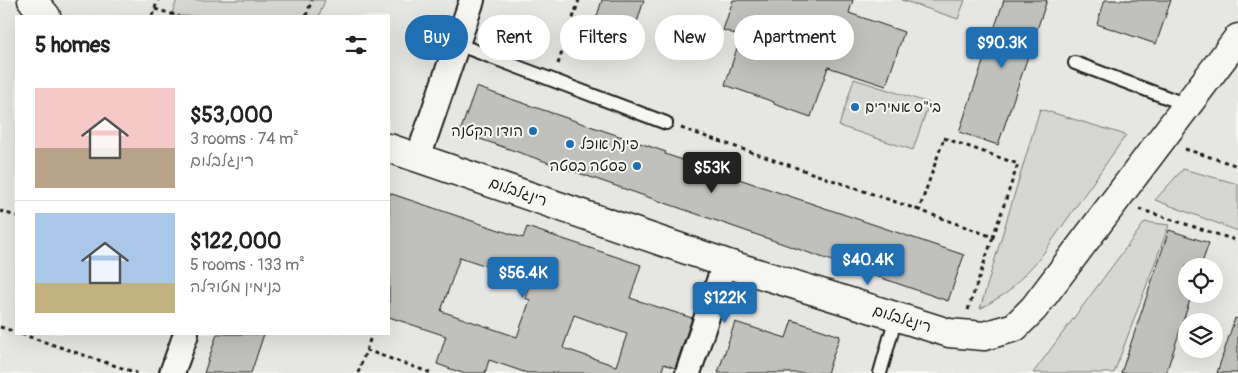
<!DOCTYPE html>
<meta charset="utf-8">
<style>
:root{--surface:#fff;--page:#f2f2f2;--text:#222;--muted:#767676;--line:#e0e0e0;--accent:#1f6fb2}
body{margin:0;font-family:Pangolin,"Playpen Sans Hebrew",sans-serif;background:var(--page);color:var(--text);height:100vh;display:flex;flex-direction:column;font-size:19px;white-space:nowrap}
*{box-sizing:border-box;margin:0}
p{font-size:16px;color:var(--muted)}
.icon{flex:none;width:28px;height:28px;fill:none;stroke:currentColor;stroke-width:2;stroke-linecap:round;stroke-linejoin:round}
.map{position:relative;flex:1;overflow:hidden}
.drawer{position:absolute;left:15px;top:15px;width:375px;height:320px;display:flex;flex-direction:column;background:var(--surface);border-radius:0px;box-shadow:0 5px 20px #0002}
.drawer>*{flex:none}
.top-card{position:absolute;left:405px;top:15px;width:475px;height:45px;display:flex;gap:10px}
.fabs{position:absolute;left:1178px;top:258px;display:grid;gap:10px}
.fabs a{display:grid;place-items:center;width:45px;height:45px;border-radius:50%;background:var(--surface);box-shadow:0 5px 20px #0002;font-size:25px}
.price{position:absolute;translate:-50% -42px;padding:0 11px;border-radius:5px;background:var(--accent);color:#fff;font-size:16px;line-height:32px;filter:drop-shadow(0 1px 2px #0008)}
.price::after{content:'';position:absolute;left:50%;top:30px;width:15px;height:11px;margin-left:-8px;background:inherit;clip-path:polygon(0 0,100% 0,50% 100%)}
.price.on{background:#222;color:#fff}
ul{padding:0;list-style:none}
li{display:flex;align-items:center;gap:15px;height:125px;padding:0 20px}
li+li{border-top:1px solid var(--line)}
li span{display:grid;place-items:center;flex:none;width:140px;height:100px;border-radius:0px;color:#555}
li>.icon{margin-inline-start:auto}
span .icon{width:60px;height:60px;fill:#fffc;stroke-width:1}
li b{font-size:21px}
h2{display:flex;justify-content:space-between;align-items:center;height:60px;padding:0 20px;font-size:21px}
.chip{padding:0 18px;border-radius:22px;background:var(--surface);box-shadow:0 5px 20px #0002;font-size:18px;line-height:45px}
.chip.on{background:var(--accent);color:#fff}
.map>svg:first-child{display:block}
.built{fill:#e6e6e2;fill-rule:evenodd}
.green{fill:#d6d6d2;stroke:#797977}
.building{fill:#c0c0bd;stroke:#1c1c1c;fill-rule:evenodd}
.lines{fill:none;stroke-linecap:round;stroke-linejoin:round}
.service-casing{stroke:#1c1c1c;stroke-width:16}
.minor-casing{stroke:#1c1c1c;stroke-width:28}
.tertiary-casing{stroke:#1c1c1c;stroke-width:31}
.path{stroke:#1c1c1c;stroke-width:3;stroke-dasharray:4 4;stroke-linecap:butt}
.service{stroke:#f6f6f2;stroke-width:12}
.minor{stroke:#f6f6f2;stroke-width:24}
.tertiary{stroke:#f6f6f2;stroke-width:28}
.poi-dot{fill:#1f6fb2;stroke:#f6f6f2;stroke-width:2}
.labels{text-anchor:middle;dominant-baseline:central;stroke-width:4;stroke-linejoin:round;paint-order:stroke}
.poi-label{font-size:15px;fill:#1c1c1c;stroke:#f6f6f2;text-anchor:start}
.street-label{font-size:15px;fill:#1c1c1c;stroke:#f6f6f2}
</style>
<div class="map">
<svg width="1238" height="373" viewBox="0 0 1238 373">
<rect width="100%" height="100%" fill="#f6f6f2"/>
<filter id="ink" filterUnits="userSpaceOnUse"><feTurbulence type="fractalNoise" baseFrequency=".02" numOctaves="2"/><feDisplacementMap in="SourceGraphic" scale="10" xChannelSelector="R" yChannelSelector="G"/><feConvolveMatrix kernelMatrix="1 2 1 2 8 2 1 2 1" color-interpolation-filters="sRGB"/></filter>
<g filter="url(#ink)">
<path class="built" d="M0,0H1238V373H0ZM16,16H389V334H16ZM1186,266H1214V294H1186ZM1186,321H1214V349H1186Z"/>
<path class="green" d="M177,0H325L319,16H171Z
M902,0H965L958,19Z
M854,79L929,103L913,150L839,126Z
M1040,109L1126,135L1040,258L1008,292L980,309Z
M1183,169L1238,184V231L1155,200Z
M1145,222L1169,225L1114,373H1033Z"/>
<path class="building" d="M602,0H644L632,38L594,26Z
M733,0H853L849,13L904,32L886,86L828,67L811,117L774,104V102L725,85L741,36L723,30Z
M1004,0H1047L998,145L959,132Z
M1105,0H1171L1156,44L1097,24Z
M476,87L666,152L665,154L964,255L948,301L460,132Z
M389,193L523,238L527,227L641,265L630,298L692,318L675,368L664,364L661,373H527L489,360L485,373H462L437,364L446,336L389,317ZM460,257L530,281L525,298L530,300L517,337L441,311ZM574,315L627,334L616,366L563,348Z
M1169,230L1209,243L1201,266H1186V294H1192L1166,373H1121Z
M1235,318L1238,319V373H1217Z
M792,320L840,336L827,373H718L735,322L786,338Z
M217,334H264L251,373H204Z"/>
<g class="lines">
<defs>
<path id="service" d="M457,44L666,123
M1075,63L1187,105
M880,373L896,317"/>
<path id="minor" d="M418,158L472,0
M172,373L186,334
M688,373L725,263"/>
<path id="tertiary" d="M32,0L46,16
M389,148L725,263L949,333L984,336L1015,327L1034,308L1238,38"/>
</defs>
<use href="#service" class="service-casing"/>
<use href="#minor" class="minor-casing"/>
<use href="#tertiary" class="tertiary-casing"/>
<path class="path" d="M155,9L179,16
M152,16L158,0
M306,16L312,0
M558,64L579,0
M681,128L919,210
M944,138L1018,164L993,237L919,210Z
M1185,149L1238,166
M1139,209L1238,241
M0,211L16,216
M968,310L993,237
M0,327L16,332
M21,334L137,373
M366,350L431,373
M358,373L372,334"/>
<use href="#service" class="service"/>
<use href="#minor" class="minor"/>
<use href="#tertiary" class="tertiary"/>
</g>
</g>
<g class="poi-dot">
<circle cx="855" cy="107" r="5"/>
<circle cx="533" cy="131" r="5"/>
<circle cx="570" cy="144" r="5"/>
<circle cx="637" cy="166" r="5"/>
</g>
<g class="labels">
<g class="poi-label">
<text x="865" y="107">בי"ס אמירים</text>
<text x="523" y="131" text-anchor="end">הודו הקטנה</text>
<text x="580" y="144">פינת אוכל</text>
<text x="627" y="166" text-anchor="end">פסטה בסטה</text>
</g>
<g class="street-label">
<text transform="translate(518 192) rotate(19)">רינגלבלום</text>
<text transform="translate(902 319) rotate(17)">רינגלבלום</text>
</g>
</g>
</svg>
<div class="fabs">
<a><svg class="icon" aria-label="locate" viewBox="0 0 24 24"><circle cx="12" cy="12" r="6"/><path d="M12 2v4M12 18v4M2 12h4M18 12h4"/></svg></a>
<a><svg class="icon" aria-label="layers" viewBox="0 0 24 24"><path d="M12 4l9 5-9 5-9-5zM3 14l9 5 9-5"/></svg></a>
</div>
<b class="price" style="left:1002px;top:69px">$90.3K</b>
<b class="price on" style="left:712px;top:194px">$53K</b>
<b class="price" style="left:868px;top:286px">$40.4K</b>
<b class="price" style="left:523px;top:299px">$56.4K</b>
<b class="price" style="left:725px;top:324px">$122K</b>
<div class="top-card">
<a class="chip on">Buy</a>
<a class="chip">Rent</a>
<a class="chip">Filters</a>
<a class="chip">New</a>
<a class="chip">Apartment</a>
</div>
<section class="drawer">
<h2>5 homes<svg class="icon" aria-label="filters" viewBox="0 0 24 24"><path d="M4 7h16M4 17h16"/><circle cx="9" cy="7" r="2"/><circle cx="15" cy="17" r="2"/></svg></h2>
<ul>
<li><span style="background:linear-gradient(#f6c9c9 60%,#b9a48a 0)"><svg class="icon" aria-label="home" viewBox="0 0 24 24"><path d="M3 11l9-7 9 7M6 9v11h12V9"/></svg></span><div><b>$53,000</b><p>3 rooms · 74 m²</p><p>רינגלבלום</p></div></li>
<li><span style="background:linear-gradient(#a9c7e8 70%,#c2b280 0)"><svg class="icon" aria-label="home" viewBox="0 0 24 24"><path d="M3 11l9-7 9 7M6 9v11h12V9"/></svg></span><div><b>$122,000</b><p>5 rooms · 133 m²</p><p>בנימין מטודלה</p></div></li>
</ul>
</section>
</div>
